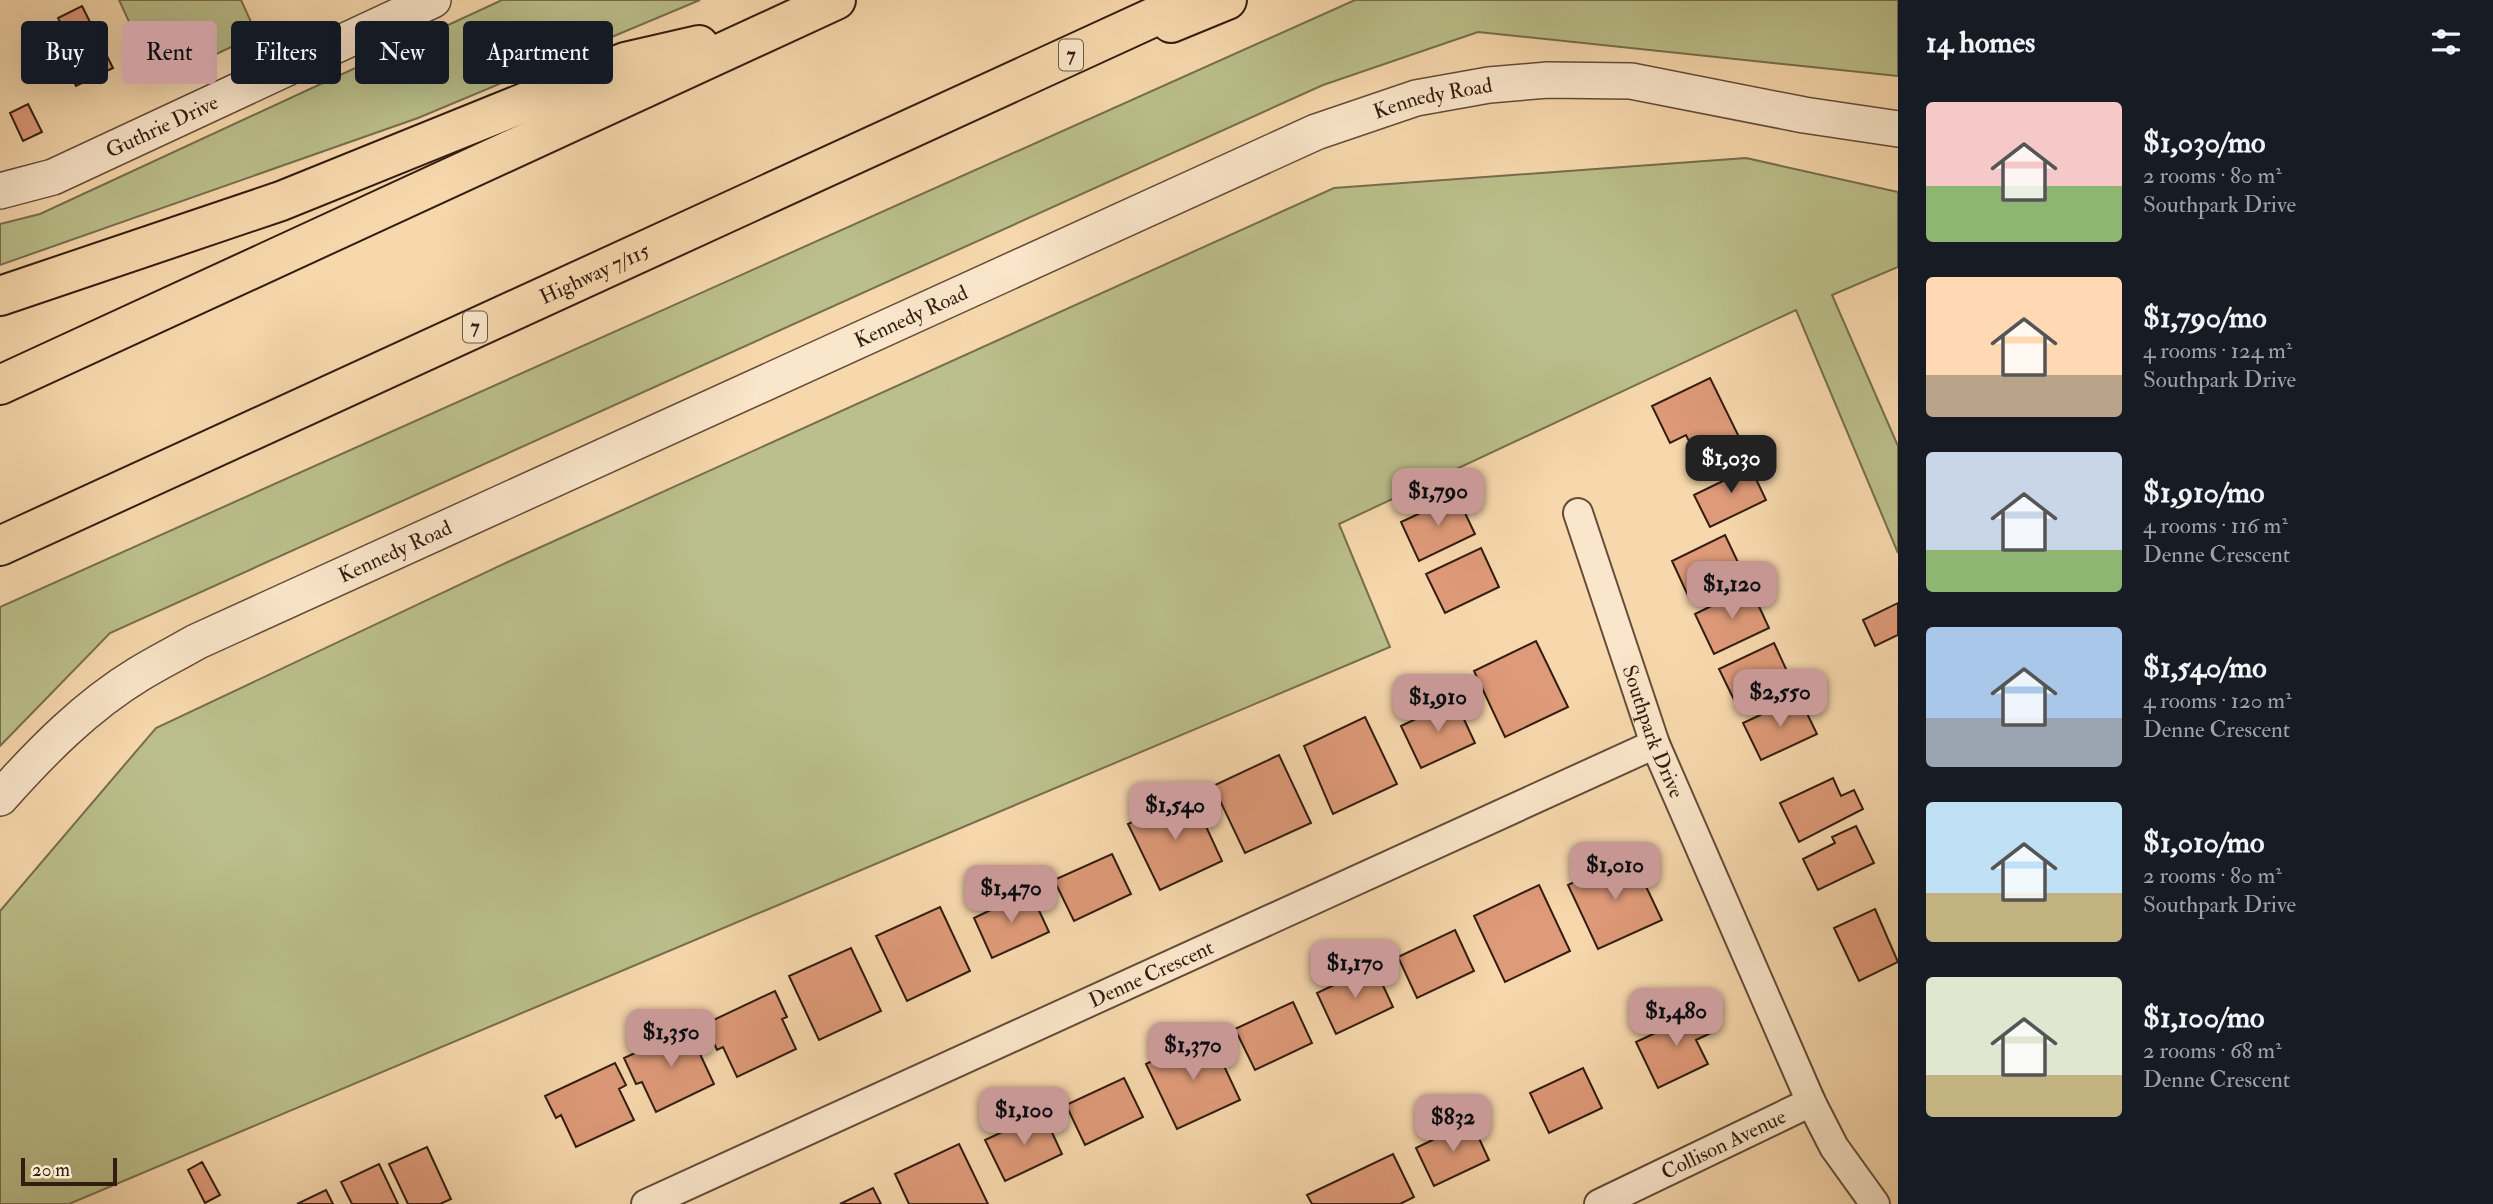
<!DOCTYPE html>
<meta charset="utf-8">
<style>
:root{--surface:#171b24;--page:#242831;--text:#f1f3f6;--muted:#9ea1a6;--accent:#c59692}
body{margin:0;font-family:"IM FELL Double Pica",serif;background:var(--page);color:var(--text);height:100vh;display:flex;flex-direction:column;font-size:26px;white-space:nowrap}
*{box-sizing:border-box;margin:0}
p{font-size:23px;color:var(--muted)}
.icon{flex:none;width:38px;height:38px;fill:none;stroke:currentColor;stroke-width:2;stroke-linecap:round;stroke-linejoin:round}
.map{position:relative;flex:1;overflow:hidden}
.drawer{display:flex;flex-direction:column;background:var(--surface);width:595px}
.drawer>*{flex:none}
.top-card{position:absolute;left:21px;top:21px;width:665px;height:63px;display:flex;gap:14px}
.scale{position:absolute;left:21px;bottom:18px;width:96px;box-sizing:border-box;padding-left:7px;border:4px solid #321d11;border-top:0;font-size:19px;line-height:24px;white-space:nowrap;color:#321d11;-webkit-text-stroke:5px #fae6ca;paint-order:stroke}
.price{position:absolute;translate:-50% -60px;padding:0 16px;border-radius:14px;background:var(--accent);color:#111;font-size:23px;line-height:46px;filter:drop-shadow(0 2px 4px #0008)}
.price::after{content:'';position:absolute;left:50%;top:42px;width:21px;height:16px;margin-left:-10px;background:inherit;clip-path:polygon(0 0,100% 0,50% 100%)}
.price.active{background:#222;color:#fff}
ul{padding:0;list-style:none}
li{display:flex;align-items:center;gap:21px;height:175px;padding:0 28px}
li span{display:grid;place-items:center;flex:none;width:196px;height:140px;border-radius:7px;color:#555}
li>.icon{margin-inline-start:auto}
span .icon{width:84px;height:84px;fill:#fffc;stroke-width:1}
li b{font-size:30px}
h2{display:flex;justify-content:space-between;align-items:center;height:84px;padding:0 28px;font-size:30px}
.pill{padding:0 24px;border-radius:7px;background:var(--surface);box-shadow:0 7px 28px #0002;font-size:24px;line-height:63px}
.pill.active{background:var(--accent);color:#111}
main{display:flex;flex:1;min-height:0}
.map>svg:first-child{display:block}
.green{fill:#bbbf8b;stroke:#766e4e;stroke-width:2}
.building{fill:#df9a79;stroke:#321d11;stroke-width:2}
.lines{fill:none;stroke-linecap:round;stroke-linejoin:round}
.minor-casing{stroke:#634c38;stroke-width:32}
.tertiary-casing{stroke:#634c38;stroke-width:38}
.motorway-casing{stroke:#321d11;stroke-width:42}
.minor{stroke:#fae6ca;stroke-width:28}
.tertiary{stroke:#fae6ca;stroke-width:35}
.motorway{stroke:#f7d8ad;stroke-width:38}
.labels{text-anchor:middle;dominant-baseline:central;stroke-width:6;stroke-linejoin:round;paint-order:stroke}
.shield{fill:#fae6ca;stroke:#6e5948;stroke-width:2}
.shield-label{font-size:19px;font-weight:bold;fill:#321d11}
.street-label{font-size:21px;fill:#321d11;stroke:#fae6ca}
</style>
<main>
<div class="map">
<svg width="1898" height="1204" viewBox="0 0 1898 1204">
<rect width="100%" height="100%" fill="#f7d8ad"/>
<filter id="stains"><feTurbulence type="fractalNoise" baseFrequency=".00286" numOctaves="4"/><feColorMatrix values="0 0 0 0 .2 0 0 0 0 .09 0 0 0 0 .02 0 0 0 .5 -.17"/></filter>
<radialGradient id="worn" r=".72"><stop offset=".6" stop-color="#630" stop-opacity="0"/><stop offset="1" stop-color="#630" stop-opacity=".3"/></radialGradient>
<path class="green" d="M119,0H241L257,35L157,82Z
M502,0H700L418,118L0,265V224L40,214Z
M1355,0H1898V76L1478,32L1323,85L110,633L0,746V607Z
M1746,158L1898,192V267L1832,295L1898,446V553L1796,310L1339,524L1390,647L69,1204H0V911L156,728L510,561L1334,188Z"/>
<path class="building" d="M82,6L113,68L76,86L55,45L68,38L58,18Z
M28,104L42,132L23,141L10,113Z
M1710,378L1739,437L1697,457L1686,435L1670,443L1652,406Z
M1747,460L1766,500L1710,527L1694,495L1725,480L1722,472Z
M1457,496L1475,534L1419,561L1401,522Z
M1725,535L1744,575L1690,600L1672,561Z
M1481,548L1499,587L1445,613L1426,574Z
M1750,587L1769,628L1714,654L1695,614Z
M1898,603V635L1875,646L1863,620Z
M1536,641L1568,707L1505,737L1474,671Z
M1774,643L1792,682L1738,708L1719,669Z
M1799,697L1817,734L1761,760L1743,723Z
M1455,700L1475,743L1421,768L1401,726Z
M1365,717L1397,784L1333,814L1304,746Z
M1279,755L1311,823L1245,853L1213,786Z
M1833,778L1841,796L1854,790L1863,809L1799,842L1780,803Z
M1191,794L1222,861L1160,890L1128,824Z
M1856,826L1874,863L1818,890L1803,859L1835,843L1832,837Z
M1112,854L1131,894L1074,921L1054,880Z
M1631,855L1662,920L1598,949L1568,885Z
M1539,885L1570,951L1505,982L1474,916Z
M1030,891L1049,932L992,958L974,918Z
M940,907L970,971L907,1001L876,936Z
M1875,909L1898,962L1859,981L1834,928Z
M1455,930L1474,971L1417,998L1398,957Z
M851,948L881,1011L819,1040L789,976Z
M1374,966L1393,1007L1336,1034L1317,993Z
M775,991L787,1017L782,1019L796,1049L737,1077L723,1047L717,1050L705,1024Z
M1293,1002L1312,1043L1255,1070L1235,1029Z
M1700,1005L1713,1032L1696,1040L1708,1064L1658,1088L1636,1042L1683,1020L1680,1015Z
M694,1026L706,1052L700,1054L714,1084L656,1112L642,1082L636,1084L624,1058Z
M1209,1034L1240,1100L1177,1129L1146,1064Z
M615,1063L626,1085L619,1089L634,1120L576,1147L561,1115L556,1118L545,1096Z
M1583,1068L1602,1108L1549,1133L1530,1093Z
M1124,1078L1143,1117L1085,1145L1066,1105Z
M1043,1113L1062,1154L1005,1181L985,1140Z
M1471,1121L1489,1160L1434,1186L1416,1148Z
M959,1144L988,1204H909L895,1174Z
M427,1147L451,1199L440,1204H408L389,1164Z
M1393,1154L1414,1197L1400,1204H1312L1307,1195Z
M202,1162L220,1195L205,1203L188,1170Z
M379,1164L398,1204H352L341,1182Z
M873,1188L881,1204H840Z
M326,1190L333,1204H297Z"/>
<g class="lines">
<defs>
<g id="minor">
<path id="s1" d="M1578,513L1655,744L1811,1102L1834,1147L1875,1204"/>
<path id="s2" d="M646,1204L1655,744"/>
<path id="s3" d="M1599,1204L1811,1102"/>
</g>
<g id="tertiary">
<path id="s4" d="M0,191L53,177L433,0"/>
<path id="s5" d="M0,798C41,752 86,706 139,674C157,663 177,653 196,642L1316,132L1416,98L1489,85L1548,80L1631,81L1804,115L1898,129"/>
</g>
<g id="motorway">
<path d="M1171,23L1227,0"/>
<path d="M0,296L281,201L625,62L699,45"/>
<path d="M0,385L836,0"/>
<path id="s6" d="M0,546L1191,0"/>
</g>
</defs>
<use href="#minor" class="minor-casing"/>
<use href="#tertiary" class="tertiary-casing"/>
<use href="#motorway" class="motorway-casing"/>
<use href="#minor" class="minor"/>
<use href="#tertiary" class="tertiary"/>
<use href="#motorway" class="motorway"/>
</g>
<g class="labels">
<g class="shield">
<rect x="1059" y="39.5" width="24" height="31" rx="5"/>
<rect x="463" y="311.5" width="24" height="31" rx="5"/>
</g>
<g class="shield-label">
<text x="1071" y="55">7</text>
<text x="475" y="327">7</text>
</g>
<g class="street-label">
<text stroke="none"><textPath href="#s5" startOffset="1605">Kennedy Road</textPath></text>
<text stroke="none"><textPath href="#s4" startOffset="175">Guthrie Drive</textPath></text>
<text stroke="none"><textPath href="#s6" startOffset="654">Highway 7/115</textPath></text>
<text stroke="none"><textPath href="#s5" startOffset="1038">Kennedy Road</textPath></text>
<text stroke="none"><textPath href="#s5" startOffset="471">Kennedy Road</textPath></text>
<text stroke="none"><textPath href="#s1" startOffset="231">Southpark Drive</textPath></text>
<text stroke="none"><textPath href="#s2" startOffset="555">Denne Crescent</textPath></text>
<text stroke="none"><textPath href="#s3" startOffset="138">Collison Avenue</textPath></text>
</g>
</g>
<rect width="100%" height="100%" filter="url(#stains)"/>
<rect width="100%" height="100%" fill="url(#worn)"/>
</svg>
<div class="scale">20 m</div>
<b class="price active" style="left:1731px;top:495px">$1,030</b>
<b class="price" style="left:1438px;top:528px">$1,790</b>
<b class="price" style="left:1732px;top:621px">$1,120</b>
<b class="price" style="left:1780px;top:729px">$2,550</b>
<b class="price" style="left:1438px;top:734px">$1,910</b>
<b class="price" style="left:1175px;top:842px">$1,540</b>
<b class="price" style="left:1615px;top:902px">$1,010</b>
<b class="price" style="left:1011px;top:925px">$1,470</b>
<b class="price" style="left:1355px;top:1000px">$1,170</b>
<b class="price" style="left:1676px;top:1048px">$1,480</b>
<b class="price" style="left:671px;top:1069px">$1,350</b>
<b class="price" style="left:1193px;top:1082px">$1,370</b>
<b class="price" style="left:1024px;top:1147px">$1,100</b>
<b class="price" style="left:1453px;top:1154px">$832</b>
<div class="top-card">
<a class="pill">Buy</a>
<a class="pill active">Rent</a>
<a class="pill">Filters</a>
<a class="pill">New</a>
<a class="pill">Apartment</a>
</div>
</div>
<section class="drawer">
<h2>14 homes<svg class="icon" aria-label="filters" viewBox="0 0 24 24"><path d="M4 7h16M4 17h16"/><circle cx="9" cy="7" r="2"/><circle cx="15" cy="17" r="2"/></svg></h2>
<ul>
<li><span style="background:linear-gradient(#f6c9c9 60%,#8fb573 0)"><svg class="icon" aria-label="home" viewBox="0 0 24 24"><path d="M3 11l9-7 9 7M6 9v11h12V9"/></svg></span><div><b>$1,030/mo</b><p>2 rooms · 80 m²</p><p>Southpark Drive</p></div></li>
<li><span style="background:linear-gradient(#ffd9b3 70%,#b9a48a 0)"><svg class="icon" aria-label="home" viewBox="0 0 24 24"><path d="M3 11l9-7 9 7M6 9v11h12V9"/></svg></span><div><b>$1,790/mo</b><p>4 rooms · 124 m²</p><p>Southpark Drive</p></div></li>
<li><span style="background:linear-gradient(#c9d6e8 70%,#8fb573 0)"><svg class="icon" aria-label="home" viewBox="0 0 24 24"><path d="M3 11l9-7 9 7M6 9v11h12V9"/></svg></span><div><b>$1,910/mo</b><p>4 rooms · 116 m²</p><p>Denne Crescent</p></div></li>
<li><span style="background:linear-gradient(#a9c7e8 65%,#9aa5b1 0)"><svg class="icon" aria-label="home" viewBox="0 0 24 24"><path d="M3 11l9-7 9 7M6 9v11h12V9"/></svg></span><div><b>$1,540/mo</b><p>4 rooms · 120 m²</p><p>Denne Crescent</p></div></li>
<li><span style="background:linear-gradient(#bfe0f5 65%,#c2b280 0)"><svg class="icon" aria-label="home" viewBox="0 0 24 24"><path d="M3 11l9-7 9 7M6 9v11h12V9"/></svg></span><div><b>$1,010/mo</b><p>2 rooms · 80 m²</p><p>Southpark Drive</p></div></li>
<li><span style="background:linear-gradient(#dfe7d0 70%,#c2b280 0)"><svg class="icon" aria-label="home" viewBox="0 0 24 24"><path d="M3 11l9-7 9 7M6 9v11h12V9"/></svg></span><div><b>$1,100/mo</b><p>2 rooms · 68 m²</p><p>Denne Crescent</p></div></li>
</ul>
</section>
</main>
